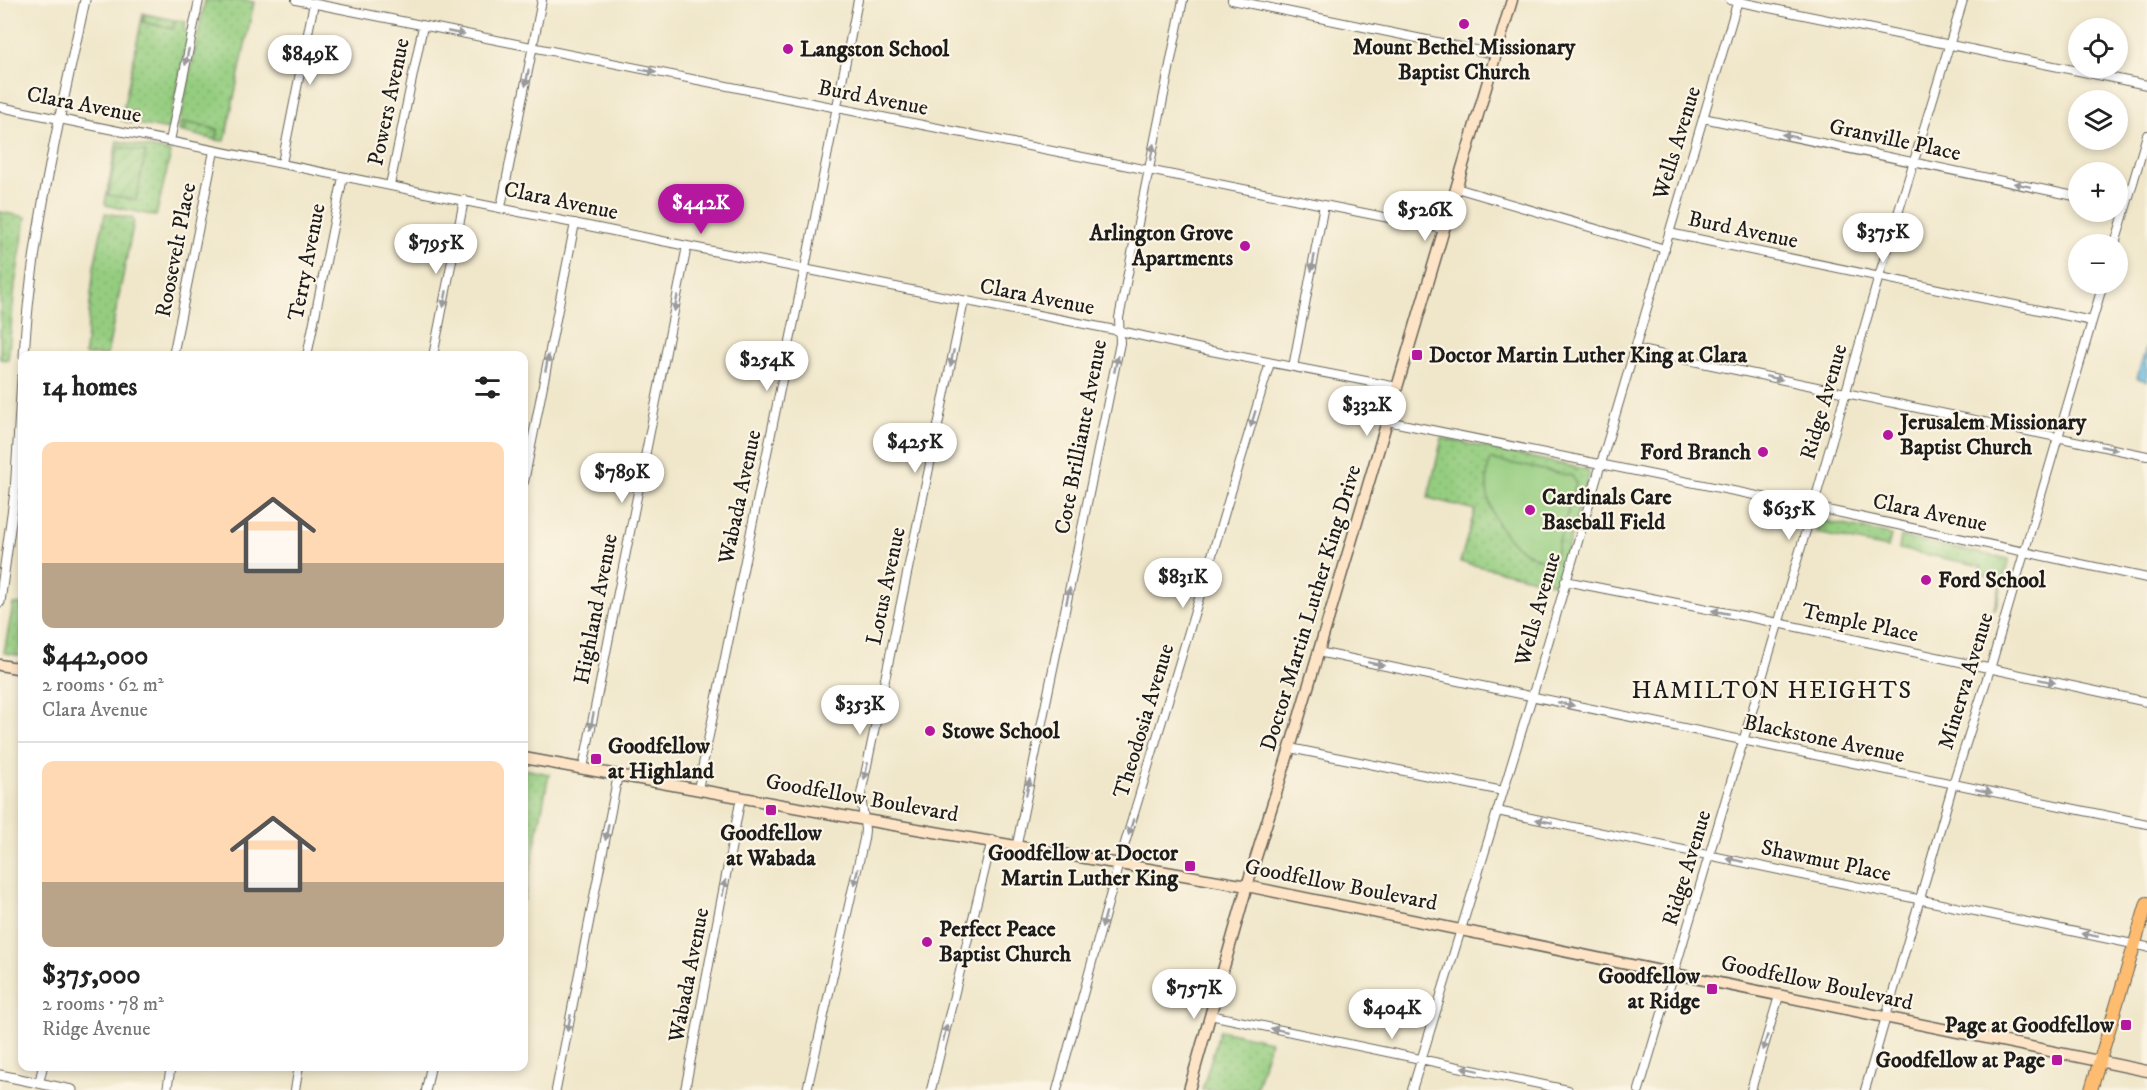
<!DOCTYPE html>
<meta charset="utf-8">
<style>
:root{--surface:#fff;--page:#f6f6f6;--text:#222;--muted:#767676;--line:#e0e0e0;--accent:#b5179e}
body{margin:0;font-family:"IM FELL DW Pica",serif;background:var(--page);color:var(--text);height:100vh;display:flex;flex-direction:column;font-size:22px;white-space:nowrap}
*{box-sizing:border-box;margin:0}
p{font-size:20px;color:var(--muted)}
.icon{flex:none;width:33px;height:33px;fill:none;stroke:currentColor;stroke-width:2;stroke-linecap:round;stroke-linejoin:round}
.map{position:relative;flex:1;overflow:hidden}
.details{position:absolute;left:18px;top:351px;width:510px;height:720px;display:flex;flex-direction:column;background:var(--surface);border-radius:12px;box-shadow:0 3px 9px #0003}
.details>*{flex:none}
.fabs{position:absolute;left:2068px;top:18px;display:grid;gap:12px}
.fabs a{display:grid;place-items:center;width:60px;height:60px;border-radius:50%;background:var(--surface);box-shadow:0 3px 9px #0003;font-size:30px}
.price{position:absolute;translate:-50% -51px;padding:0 14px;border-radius:21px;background:#fff;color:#222;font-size:20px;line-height:39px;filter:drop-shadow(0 2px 3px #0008)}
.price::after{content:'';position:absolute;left:50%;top:36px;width:18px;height:14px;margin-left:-9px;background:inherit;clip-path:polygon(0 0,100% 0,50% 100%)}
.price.on{background:var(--accent);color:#fff}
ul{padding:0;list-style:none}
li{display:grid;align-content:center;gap:12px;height:318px;padding:0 24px}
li+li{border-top:2px solid var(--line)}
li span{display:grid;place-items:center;height:186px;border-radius:12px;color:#555}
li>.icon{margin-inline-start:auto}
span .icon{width:108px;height:108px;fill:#fffc;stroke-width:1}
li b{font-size:26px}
h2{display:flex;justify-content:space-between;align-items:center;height:72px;padding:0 24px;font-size:26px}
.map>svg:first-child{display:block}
.grass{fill:url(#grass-dots);stroke:#58744e;stroke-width:1.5}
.garden{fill:url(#garden-furrows);stroke:#58744e;stroke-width:1.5}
.pitch{fill:#95cd80;stroke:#58744e;stroke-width:1.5}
.water{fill:url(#water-waves);stroke:#406c7e;stroke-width:1.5}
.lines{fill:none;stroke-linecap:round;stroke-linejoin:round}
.minor-casing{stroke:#666359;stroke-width:10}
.tertiary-casing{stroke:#666359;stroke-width:11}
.secondary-casing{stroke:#666359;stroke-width:13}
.primary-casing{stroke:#666359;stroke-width:14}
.minor{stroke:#fff;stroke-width:8}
.tertiary{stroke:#fff;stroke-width:9}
.secondary{stroke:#fee4c6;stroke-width:10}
.primary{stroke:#fdbc70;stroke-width:12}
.oneway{fill:#999}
.poi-dot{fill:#b5179e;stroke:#fcf5e5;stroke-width:2}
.labels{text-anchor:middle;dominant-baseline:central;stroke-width:4.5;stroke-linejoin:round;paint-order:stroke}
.poi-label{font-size:22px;font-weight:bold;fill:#1c1c1c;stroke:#fcf5e5;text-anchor:start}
.street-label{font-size:22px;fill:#1c1c1c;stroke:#fcf5e5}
.neighbourhood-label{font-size:24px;letter-spacing:1.5px;fill:#1c1c1c;stroke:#fcf5e5}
</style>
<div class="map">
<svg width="2147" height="1090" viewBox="0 0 2147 1090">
<defs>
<pattern id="grass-dots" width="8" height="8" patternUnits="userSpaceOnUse" patternTransform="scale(1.5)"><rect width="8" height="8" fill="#95cd80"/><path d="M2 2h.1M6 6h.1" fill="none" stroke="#80af6e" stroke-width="1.8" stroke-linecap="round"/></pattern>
<pattern id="garden-furrows" width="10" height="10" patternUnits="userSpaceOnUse" patternTransform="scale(1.5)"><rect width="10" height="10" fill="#95cd80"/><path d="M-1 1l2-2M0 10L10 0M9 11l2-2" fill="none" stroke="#80af6e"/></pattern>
<pattern id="water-waves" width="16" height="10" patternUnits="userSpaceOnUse" patternTransform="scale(1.5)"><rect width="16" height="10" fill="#64bbe1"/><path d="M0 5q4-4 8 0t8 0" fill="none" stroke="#56a0c0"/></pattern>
</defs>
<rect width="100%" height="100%" fill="#fcf5e5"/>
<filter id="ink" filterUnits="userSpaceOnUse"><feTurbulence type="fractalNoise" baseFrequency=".0167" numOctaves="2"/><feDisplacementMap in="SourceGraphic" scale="12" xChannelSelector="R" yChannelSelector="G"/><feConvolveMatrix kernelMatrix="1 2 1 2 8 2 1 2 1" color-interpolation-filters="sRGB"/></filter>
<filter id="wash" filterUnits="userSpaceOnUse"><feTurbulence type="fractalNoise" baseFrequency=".008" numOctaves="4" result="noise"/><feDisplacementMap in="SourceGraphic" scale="24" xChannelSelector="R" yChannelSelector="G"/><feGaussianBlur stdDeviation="1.35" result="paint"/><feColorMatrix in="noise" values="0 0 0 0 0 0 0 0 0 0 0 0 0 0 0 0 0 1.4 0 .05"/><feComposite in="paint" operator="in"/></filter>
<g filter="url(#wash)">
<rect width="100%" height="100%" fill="#f0e7cb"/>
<path class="grass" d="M205,0H244L254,2L225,141L216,140L218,129L186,123L183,132L178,131Z
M143,13L145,14L143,22L173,29L175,20L186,22L184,31L189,32L168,130L126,122L127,120L135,122L136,112L125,110L123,119L125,121L121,120Z
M117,141L171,152L156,216L106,205L105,203Z
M0,212L26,217L15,285L8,360L0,359Z
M105,213L132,218L134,221L107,355H85V351L94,267Z
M1442,438L1588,470L1589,475L1557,584L1460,562L1475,510L1428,498Z
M1820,520L1891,535L1888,548L1816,533Z
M1901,537L2009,559L1995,609H1994L2002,579L1979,574L1981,566L1899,549Z
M13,604H22V656L4,653Z
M524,769L549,774L524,901Z
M1220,1030L1270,1041L1256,1090H1202Z"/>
<path class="garden" d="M145,14L175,20L173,29L143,22Z
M185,122L218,130L216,140L183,132Z
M118,147L146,152L136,200L108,195Z"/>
<path class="pitch" d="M1490,459L1572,476L1576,483L1553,562C1505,555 1477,505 1490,459Z"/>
<path class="water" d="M2146,348L2147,349V381L2137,378Z"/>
</g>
<g filter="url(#ink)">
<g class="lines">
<defs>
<path id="minor" d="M296,0L1444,229
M1232,0L1495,54
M1730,0L2147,85
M0,107L687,246L1120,331L1206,350L1397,387
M1703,118L2079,197
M170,141L199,0
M282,163L314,3
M390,185L423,26
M1456,188L1665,249
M501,207L542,0
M1669,233L2092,321
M2115,244L2147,135
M1635,349L2147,456
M173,356L214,151
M307,356L343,177
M433,356L464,200
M1293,367L1324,205
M1387,421L1813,507L2147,578
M524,482L575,223
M1565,581L1778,623L2147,702
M1318,652L2147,824
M1290,748L1503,791
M583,768L687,246
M698,789L805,268L858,0
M1497,811L2147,947
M1017,844L1120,343L1119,318L1183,0
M1210,1015L1568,1090
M39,1083L43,1066
M167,1090L171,1066
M295,1090L299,1066
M426,1090L431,1066
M556,1090L618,775
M685,1090L741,797
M807,1090L864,839L865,830L861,794L964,301
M931,1090L992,840
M1057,1090L1119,863L1270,363
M1412,1090L1532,697L1738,0
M1639,1090L1813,507L1879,276L1963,0
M1751,1090L1779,996
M1865,1090L1953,784L1990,669L2103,284"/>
<path id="tertiary" d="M24,356C31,235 60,117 85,0
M0,602L15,492L22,378
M0,1075L72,1090"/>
<path id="secondary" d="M0,665L22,669
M524,758L865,820L1247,886L2147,1071
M1189,1090L1247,886L1290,748L1512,0"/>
<path id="primary" d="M2091,1090L2147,903"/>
</defs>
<use href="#minor" class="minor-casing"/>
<use href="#tertiary" class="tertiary-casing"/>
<use href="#secondary" class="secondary-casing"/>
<use href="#primary" class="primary-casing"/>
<use href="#minor" class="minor"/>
<use href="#tertiary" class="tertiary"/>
<use href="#secondary" class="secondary"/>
<use href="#primary" class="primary"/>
</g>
<defs><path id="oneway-solid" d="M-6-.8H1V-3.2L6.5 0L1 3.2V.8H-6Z" transform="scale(1.5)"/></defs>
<g class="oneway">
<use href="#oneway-solid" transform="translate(456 33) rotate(11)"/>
<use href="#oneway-solid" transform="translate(187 57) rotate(102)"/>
<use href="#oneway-solid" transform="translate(648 71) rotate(11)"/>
<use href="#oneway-solid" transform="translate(527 78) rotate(101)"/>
<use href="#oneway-solid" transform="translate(1790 136) rotate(-168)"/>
<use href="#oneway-solid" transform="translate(1152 152) rotate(-78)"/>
<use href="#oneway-solid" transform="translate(2022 185) rotate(-168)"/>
<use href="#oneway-solid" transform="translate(1313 263) rotate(101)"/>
<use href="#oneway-solid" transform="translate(445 299) rotate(101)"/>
<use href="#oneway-solid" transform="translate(676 303) rotate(101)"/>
<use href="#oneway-solid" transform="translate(952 358) rotate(102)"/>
<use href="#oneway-solid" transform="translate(547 363) rotate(-79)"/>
<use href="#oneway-solid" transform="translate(1116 364) rotate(-78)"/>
<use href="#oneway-solid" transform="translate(1774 378) rotate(12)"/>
<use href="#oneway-solid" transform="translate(1253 419) rotate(107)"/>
<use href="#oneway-solid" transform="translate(2109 448) rotate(12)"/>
<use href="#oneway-solid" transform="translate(1068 596) rotate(-78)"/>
<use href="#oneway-solid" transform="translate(1720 612) rotate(-169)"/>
<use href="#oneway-solid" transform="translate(1376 664) rotate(12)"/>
<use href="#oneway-solid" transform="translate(2047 681) rotate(12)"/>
<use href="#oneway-solid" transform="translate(1566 704) rotate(12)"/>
<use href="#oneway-solid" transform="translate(592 721) rotate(101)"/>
<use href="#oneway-solid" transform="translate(866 771) rotate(102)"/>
<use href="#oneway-solid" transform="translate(1028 787) rotate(-78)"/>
<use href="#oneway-solid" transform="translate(1984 791) rotate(12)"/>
<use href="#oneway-solid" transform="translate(1544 821) rotate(-168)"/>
<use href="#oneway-solid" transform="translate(1131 827) rotate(107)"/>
<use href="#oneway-solid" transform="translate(607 832) rotate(101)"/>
<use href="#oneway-solid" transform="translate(1735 860) rotate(-168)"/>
<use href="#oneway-solid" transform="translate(856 877) rotate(103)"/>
<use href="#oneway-solid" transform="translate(724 888) rotate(-79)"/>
<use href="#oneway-solid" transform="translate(1104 920) rotate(105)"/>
<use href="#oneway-solid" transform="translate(2090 935) rotate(-168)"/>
<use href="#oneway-solid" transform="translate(569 1023) rotate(101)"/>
<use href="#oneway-solid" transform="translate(1279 1030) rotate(-168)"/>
<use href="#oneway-solid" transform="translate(945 1033) rotate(-76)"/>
<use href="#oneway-solid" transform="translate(1765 1043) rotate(107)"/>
<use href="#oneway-solid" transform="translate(1470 1069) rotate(-168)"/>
</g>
</g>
<g class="poi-dot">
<circle cx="1464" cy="24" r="6"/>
<circle cx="788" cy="49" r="6"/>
<circle cx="1245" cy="246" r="6"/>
<rect x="1411" y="349" width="12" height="12" rx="3"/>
<circle cx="1888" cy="435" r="6"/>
<circle cx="1763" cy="452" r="6"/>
<circle cx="1530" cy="510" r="6"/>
<circle cx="1926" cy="580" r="6"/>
<circle cx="930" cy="731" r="6"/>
<rect x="590" y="753" width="12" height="12" rx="3"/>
<rect x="765" y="804" width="12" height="12" rx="3"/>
<rect x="1184" y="860" width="12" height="12" rx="3"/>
<circle cx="927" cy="942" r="6"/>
<rect x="1706" y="983" width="12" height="12" rx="3"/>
<rect x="2120" y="1019" width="12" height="12" rx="3"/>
<rect x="2051" y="1054" width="12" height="12" rx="3"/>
</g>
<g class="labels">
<g class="poi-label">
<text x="1464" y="47" text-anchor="middle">Mount Bethel Missionary<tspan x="1464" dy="25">Baptist Church</tspan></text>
<text x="800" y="49">Langston School</text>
<text x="1233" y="233" text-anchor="end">Arlington Grove<tspan x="1233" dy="25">Apartments</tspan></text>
<text x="1429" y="355">Doctor Martin Luther King at Clara</text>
<text x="1900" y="422">Jerusalem Missionary<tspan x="1900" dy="25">Baptist Church</tspan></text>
<text x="1751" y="452" text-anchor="end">Ford Branch</text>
<text x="1542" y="497">Cardinals Care<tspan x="1542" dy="25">Baseball Field</tspan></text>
<text x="1938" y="580">Ford School</text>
<text x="942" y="731">Stowe School</text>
<text x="608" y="746">Goodfellow<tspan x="608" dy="25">at Highland</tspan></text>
<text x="771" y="833" text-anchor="middle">Goodfellow<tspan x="771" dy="25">at Wabada</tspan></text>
<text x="1178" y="853" text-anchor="end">Goodfellow at Doctor<tspan x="1178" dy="25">Martin Luther King</tspan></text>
<text x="939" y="929">Perfect Peace<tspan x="939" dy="25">Baptist Church</tspan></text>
<text x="1700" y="976" text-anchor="end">Goodfellow<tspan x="1700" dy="25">at Ridge</tspan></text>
<text x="2114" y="1025" text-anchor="end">Page at Goodfellow</text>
<text x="2045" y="1060" text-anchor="end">Goodfellow at Page</text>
</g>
<g class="street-label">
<text transform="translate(873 98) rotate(11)">Burd Avenue</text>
<text transform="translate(389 102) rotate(-78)">Powers Avenue</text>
<text transform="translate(84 105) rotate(11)">Clara Avenue</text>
<text transform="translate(1895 140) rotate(12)">Granville Place</text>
<text transform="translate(1677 143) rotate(-73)">Wells Avenue</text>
<text transform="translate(561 201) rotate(12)">Clara Avenue</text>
<text transform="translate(1743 230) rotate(12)">Burd Avenue</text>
<text transform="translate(176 250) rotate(-79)">Roosevelt Place</text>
<text transform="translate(307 262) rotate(-79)">Terry Avenue</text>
<text transform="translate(1037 297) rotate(11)">Clara Avenue</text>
<text transform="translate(1824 402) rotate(-74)">Ridge Avenue</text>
<text transform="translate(1081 437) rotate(-79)">Cote Brilliante Avenue</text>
<text transform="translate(740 497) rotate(-78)">Wabada Avenue</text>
<text transform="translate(1930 513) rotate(12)">Clara Avenue</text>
<text transform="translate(886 586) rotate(-78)">Lotus Avenue</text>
<text transform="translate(1311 608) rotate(-73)">Doctor Martin Luther King Drive</text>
<text transform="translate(596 609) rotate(-79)">Highland Avenue</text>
<text transform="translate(1538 609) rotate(-74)">Wells Avenue</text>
<text transform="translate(1860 623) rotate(12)">Temple Place</text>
<text transform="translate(1966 681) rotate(-73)">Minerva Avenue</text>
<text transform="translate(1144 721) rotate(-73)">Theodosia Avenue</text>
<text transform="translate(1824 739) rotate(12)">Blackstone Avenue</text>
<text transform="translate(862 798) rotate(10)">Goodfellow Boulevard</text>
<text transform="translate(1826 861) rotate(12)">Shawmut Place</text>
<text transform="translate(1687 868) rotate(-73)">Ridge Avenue</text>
<text transform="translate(1341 885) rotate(11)">Goodfellow Boulevard</text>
<text transform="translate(689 975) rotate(-79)">Wabada Avenue</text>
<text transform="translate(1817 983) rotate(12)">Goodfellow Boulevard</text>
</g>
<g class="neighbourhood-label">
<text x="1772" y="691">HAMILTON HEIGHTS</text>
</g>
</g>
</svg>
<div class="fabs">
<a><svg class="icon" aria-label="locate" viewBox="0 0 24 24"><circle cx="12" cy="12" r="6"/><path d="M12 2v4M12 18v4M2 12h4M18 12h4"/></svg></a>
<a><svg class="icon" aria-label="layers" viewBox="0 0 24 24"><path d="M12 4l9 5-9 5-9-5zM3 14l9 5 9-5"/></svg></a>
<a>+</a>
<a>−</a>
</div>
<b class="price" style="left:310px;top:86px">$849K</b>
<b class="price on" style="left:701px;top:235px">$442K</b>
<b class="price" style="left:1425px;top:242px">$526K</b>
<b class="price" style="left:1883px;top:264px">$375K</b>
<b class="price" style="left:436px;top:275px">$795K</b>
<b class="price" style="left:767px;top:392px">$254K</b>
<b class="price" style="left:1367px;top:437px">$332K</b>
<b class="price" style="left:915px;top:474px">$425K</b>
<b class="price" style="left:622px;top:504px">$789K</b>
<b class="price" style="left:1789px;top:541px">$635K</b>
<b class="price" style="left:1183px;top:609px">$831K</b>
<b class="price" style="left:860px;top:736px">$353K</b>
<b class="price" style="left:1194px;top:1020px">$757K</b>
<b class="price" style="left:1392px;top:1040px">$404K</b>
<section class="details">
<h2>14 homes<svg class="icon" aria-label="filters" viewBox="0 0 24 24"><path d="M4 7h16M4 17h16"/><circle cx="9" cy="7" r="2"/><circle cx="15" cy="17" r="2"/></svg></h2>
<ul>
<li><span style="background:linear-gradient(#ffd9b3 65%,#b9a48a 0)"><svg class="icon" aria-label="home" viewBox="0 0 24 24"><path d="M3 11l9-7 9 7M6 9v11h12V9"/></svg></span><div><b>$442,000</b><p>2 rooms · 62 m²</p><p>Clara Avenue</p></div></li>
<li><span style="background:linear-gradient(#ffd9b3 65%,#b9a48a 0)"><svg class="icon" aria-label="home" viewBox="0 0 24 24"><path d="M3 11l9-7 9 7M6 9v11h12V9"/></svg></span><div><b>$375,000</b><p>2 rooms · 78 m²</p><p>Ridge Avenue</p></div></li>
</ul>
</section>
</div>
